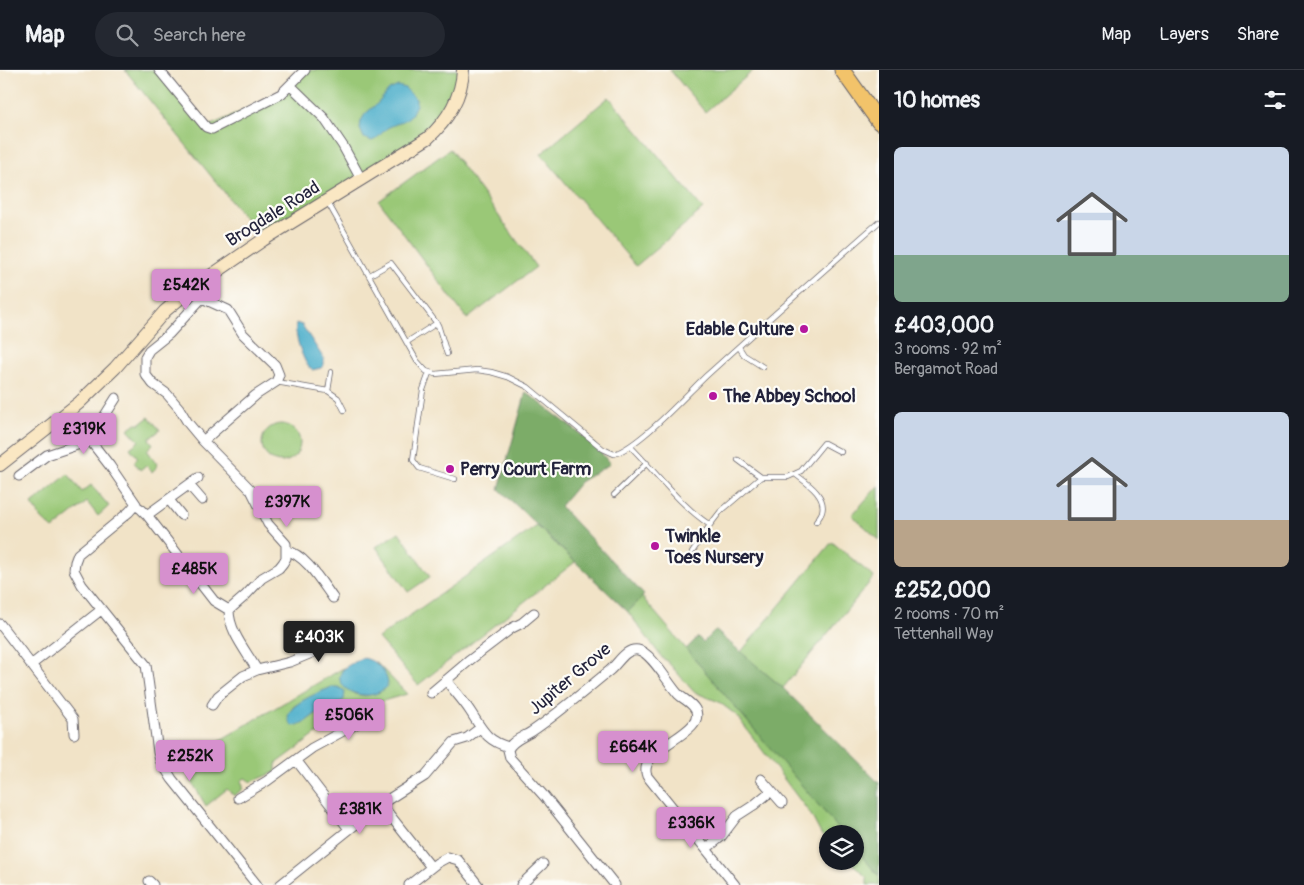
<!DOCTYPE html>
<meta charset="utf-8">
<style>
:root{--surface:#171b24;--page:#242831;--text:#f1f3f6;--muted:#9ea1a6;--line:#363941;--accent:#d690ce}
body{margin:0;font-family:Pangolin,sans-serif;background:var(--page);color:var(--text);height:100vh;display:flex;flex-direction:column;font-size:19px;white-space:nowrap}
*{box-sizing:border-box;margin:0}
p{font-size:16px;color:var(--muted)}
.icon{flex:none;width:28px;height:28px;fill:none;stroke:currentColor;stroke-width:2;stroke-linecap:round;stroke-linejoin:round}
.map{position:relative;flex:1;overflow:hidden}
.details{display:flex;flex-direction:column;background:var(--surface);width:425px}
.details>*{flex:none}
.fabs{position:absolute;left:819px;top:755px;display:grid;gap:10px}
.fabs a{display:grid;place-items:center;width:45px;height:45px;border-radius:50%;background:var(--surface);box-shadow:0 1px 4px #0004;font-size:25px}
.price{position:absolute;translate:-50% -42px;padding:0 11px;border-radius:5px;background:var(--accent);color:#111;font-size:16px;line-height:32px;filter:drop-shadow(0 1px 2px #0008)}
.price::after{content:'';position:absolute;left:50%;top:30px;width:15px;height:11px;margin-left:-8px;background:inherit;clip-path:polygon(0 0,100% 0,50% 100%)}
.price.on{background:#222;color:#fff}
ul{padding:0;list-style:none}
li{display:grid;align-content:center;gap:10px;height:265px;padding:0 15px}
li span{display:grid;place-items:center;height:155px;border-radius:8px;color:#555}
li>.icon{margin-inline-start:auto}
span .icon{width:90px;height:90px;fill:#fffc;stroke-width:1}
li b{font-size:21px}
h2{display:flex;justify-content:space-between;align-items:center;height:60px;padding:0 15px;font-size:21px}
header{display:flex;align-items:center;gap:30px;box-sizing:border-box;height:70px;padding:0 25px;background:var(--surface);border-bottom:1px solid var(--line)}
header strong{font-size:24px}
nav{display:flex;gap:28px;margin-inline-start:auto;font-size:18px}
.search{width:350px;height:45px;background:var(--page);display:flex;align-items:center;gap:12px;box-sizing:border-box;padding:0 18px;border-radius:28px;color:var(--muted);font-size:19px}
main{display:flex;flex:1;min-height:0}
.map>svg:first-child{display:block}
.green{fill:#9ac877;stroke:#5e7559;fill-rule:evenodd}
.forest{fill:#7bac68;stroke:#4e6752}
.water{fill:#4baeca;stroke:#366882}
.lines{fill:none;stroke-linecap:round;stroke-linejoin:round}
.lane-casing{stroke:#6a666c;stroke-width:6}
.street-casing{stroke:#6a666c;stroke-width:11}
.secondary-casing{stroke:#6a666c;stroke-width:14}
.primary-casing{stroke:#6a666c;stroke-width:17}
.lane{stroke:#fff;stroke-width:4.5}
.street{stroke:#fff;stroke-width:9}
.secondary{stroke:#fae7c3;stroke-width:12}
.primary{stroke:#f2c36a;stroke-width:15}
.poi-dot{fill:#b5179e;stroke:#fdfcf7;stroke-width:2}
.labels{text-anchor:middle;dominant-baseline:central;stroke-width:4.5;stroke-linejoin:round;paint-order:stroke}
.street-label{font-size:18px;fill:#22223b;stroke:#fdfcf7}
.poi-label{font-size:18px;font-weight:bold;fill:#22223b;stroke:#fdfcf7;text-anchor:start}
</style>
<header>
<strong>Map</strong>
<div class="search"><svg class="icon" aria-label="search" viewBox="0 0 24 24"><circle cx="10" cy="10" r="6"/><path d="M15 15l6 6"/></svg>Search here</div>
<nav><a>Map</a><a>Layers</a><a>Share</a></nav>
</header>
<main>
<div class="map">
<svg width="879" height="815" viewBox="0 0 879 815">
<rect width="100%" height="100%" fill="#fdfcf7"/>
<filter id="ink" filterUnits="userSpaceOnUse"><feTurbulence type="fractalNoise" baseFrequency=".02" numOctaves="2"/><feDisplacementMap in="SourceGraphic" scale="10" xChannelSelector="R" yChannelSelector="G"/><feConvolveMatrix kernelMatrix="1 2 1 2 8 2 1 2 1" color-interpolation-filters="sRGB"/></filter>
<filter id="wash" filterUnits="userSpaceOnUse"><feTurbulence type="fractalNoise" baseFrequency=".0096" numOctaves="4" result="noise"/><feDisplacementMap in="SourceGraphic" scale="20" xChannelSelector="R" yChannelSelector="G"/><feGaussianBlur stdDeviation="1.12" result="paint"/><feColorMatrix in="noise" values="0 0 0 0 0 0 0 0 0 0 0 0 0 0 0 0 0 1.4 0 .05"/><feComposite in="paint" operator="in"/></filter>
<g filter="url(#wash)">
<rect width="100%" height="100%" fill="#f1e3c7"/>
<path class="green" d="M125,0H159L206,57L276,27L305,0H463L442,54L263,170Z
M670,0H754L705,42Z
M609,27L703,139L636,196L541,84Z
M450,79L536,197L467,249L379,131Z
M149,347L160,360L149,369L153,374L147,380L157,394L156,398L152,402L146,395L140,400L134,392L138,388L130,378L139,371L128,359L136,353L138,355Z
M262 373a19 19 0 1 1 38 0a19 19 0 1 1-38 0Z
M68,404L82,422L91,415L109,436L98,446L87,432L53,459L42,449L32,434Z
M879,415V470L852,445Z
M537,456L575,492L418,615L378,568Z
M399,462L430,507L408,522L376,477Z
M832,472L874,507L783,618L740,583Z
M642,527L844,764H828L827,771L821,764L811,745L736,645L719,632L694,622L666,590L663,589L628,542Z
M375,591L407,624L362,637L363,644L352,649L349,644L338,648L337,653L332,658L326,657L276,694V702L251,712L245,708L241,711L243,715V719L234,726L227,719L206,736L181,693L345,597L342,600L354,624L366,626L380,622L382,600ZM332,617L335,634L317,643L302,654L289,643L294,636Z
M855,777L879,806V815H867V808L850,791H855Z"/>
<path class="forest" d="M526,322L596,376L610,394L580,412L560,436L644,525L628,542L499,419Z
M715,560L783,618L879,713V806L855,778V764H843L686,579L698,567L703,572Z"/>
<path class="water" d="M398,16L405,18L416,29V35L411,45L405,50L387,58L376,69L372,71L364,68L360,59L361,51L365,44L378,33L389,20Z
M296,253L302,255L324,289V295L321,298L312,300C304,296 293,262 296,253Z
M362,588C375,589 387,601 388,614C374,637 329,620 342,601C346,595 356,592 362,588Z
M332,617H338L345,621L344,630L317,643L302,654L293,656C273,639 320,622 332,617Z"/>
</g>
<g filter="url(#ink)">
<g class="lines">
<defs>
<path id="lane" d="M327,131L417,291L426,301L435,304L477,300L491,302L508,307L528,317L603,379L614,384C640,376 685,326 706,306C763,254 821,203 879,152
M370,205L391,193L438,255L447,284
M407,272L437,253
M739,277L744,285L763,297
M429,303L423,320L413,390L419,398L455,409
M276,312L328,321L338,328L344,340
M328,321L331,302
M630,376C656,402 678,434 710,455L720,442L761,407H788L801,401L824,373L841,382
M738,390L761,407
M795,404C805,412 827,425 822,442C821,445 818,449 816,452
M614,425L647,393
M692,482L710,455"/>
<path id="street" d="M159,0L206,57L212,59L281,24L305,0
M291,16L324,48L343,76L361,109
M68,342L110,396L136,434L129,442L78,484L75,492L74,500L82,515L146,595L158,682L160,690L172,709L257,815
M203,371L256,325L276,312L279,305L275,295L243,264L228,240L204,229L200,230L169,264L149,280L145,287V304L153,314L167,324L179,338L188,353L203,371L251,420L268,454L286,474V488L283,493L279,498L262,508L245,526L229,540
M19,406L47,385L77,375L88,368L97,358L116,328
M189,415L202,430
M169,430L181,445
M136,436L141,439L147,445L214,531L229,540C229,562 247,582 257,600
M147,445L198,408
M287,481C305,484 322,513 333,528
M0,554L73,649L74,664
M31,595L101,540
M446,610C454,621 463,630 470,641C482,659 486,671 509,677
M431,623L470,590L512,558L522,553L534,543
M212,635L218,626L243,606L257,600L290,592L338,572
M296,690L349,759
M761,709L782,733
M238,728L267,711L312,678L367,648
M381,734L425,706L454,672L467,668L480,658
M706,779L721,767L737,746L754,735L771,721
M149,811L153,815
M280,815L381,734L431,797
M409,815L437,793L448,787L458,790L478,815
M521,815L543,794
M615,815L544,726L510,688L508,680C511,671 523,667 531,662C558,644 583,622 609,601C618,594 625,578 638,580C651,582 668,613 678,624C683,629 691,632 695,639C709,663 636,678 647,706L735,815"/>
<path id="secondary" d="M0,395L79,333L115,298L165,241L190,220L263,170L428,68C448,50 462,26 463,0"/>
<path id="primary" d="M842,0L879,52"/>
</defs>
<use href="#lane" class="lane-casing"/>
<use href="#street" class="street-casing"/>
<use href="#secondary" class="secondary-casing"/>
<use href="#primary" class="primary-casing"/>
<use href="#lane" class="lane"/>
<use href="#street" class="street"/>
<use href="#secondary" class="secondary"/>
<use href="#primary" class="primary"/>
</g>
</g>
<g class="poi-dot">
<circle cx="804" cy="259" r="5"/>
<circle cx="713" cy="326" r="5"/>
<circle cx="450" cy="399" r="5"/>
<circle cx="655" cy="476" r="5"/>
</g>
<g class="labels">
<g class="street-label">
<text transform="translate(273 144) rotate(-32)">Brogdale Road</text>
<text transform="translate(570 609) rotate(-40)">Jupiter Grove</text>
</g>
<g class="poi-label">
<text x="794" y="259" text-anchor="end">Edable Culture</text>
<text x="723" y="326">The Abbey School</text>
<text x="460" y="399">Perry Court Farm</text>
<text x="665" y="466">Twinkle<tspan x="665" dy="21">Toes Nursery</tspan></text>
</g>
</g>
</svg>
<div class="fabs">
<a><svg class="icon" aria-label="layers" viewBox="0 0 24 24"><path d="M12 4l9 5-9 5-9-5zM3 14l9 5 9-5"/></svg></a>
</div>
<b class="price" style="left:186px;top:241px">£542K</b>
<b class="price" style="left:84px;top:385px">£319K</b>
<b class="price" style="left:287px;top:458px">£397K</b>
<b class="price" style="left:194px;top:525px">£485K</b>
<b class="price on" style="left:319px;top:593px">£403K</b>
<b class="price" style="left:349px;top:671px">£506K</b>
<b class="price" style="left:633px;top:703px">£664K</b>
<b class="price" style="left:190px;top:712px">£252K</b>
<b class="price" style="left:360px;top:765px">£381K</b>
<b class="price" style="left:691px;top:779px">£336K</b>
</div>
<section class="details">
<h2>10 homes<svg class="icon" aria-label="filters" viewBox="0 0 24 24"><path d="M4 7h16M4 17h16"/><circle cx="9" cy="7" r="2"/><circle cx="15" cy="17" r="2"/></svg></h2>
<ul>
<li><span style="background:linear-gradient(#c9d6e8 70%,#7fa58c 0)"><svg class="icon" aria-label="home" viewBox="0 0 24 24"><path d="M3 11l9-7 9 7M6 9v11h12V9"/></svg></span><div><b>£403,000</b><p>3 rooms · 92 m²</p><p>Bergamot Road</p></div></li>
<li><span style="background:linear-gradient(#c9d6e8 70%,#b9a48a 0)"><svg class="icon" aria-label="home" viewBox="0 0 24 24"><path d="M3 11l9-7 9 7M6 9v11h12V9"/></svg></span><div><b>£252,000</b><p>2 rooms · 70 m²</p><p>Tettenhall Way</p></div></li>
</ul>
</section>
</main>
